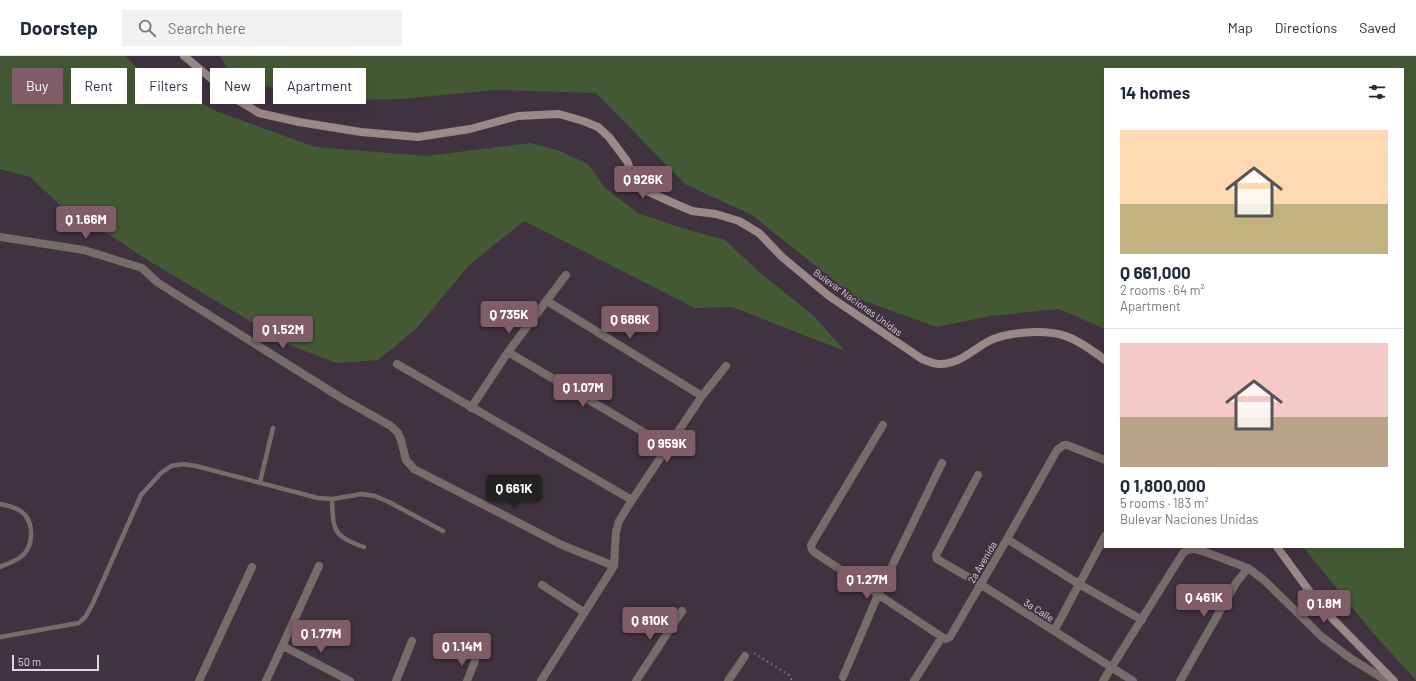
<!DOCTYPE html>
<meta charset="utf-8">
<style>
:root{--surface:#fff;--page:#f2f2f3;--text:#1f2937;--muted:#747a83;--line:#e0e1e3;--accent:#7f5c67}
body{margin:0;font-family:Barlow,sans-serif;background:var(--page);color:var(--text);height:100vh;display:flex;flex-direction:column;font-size:15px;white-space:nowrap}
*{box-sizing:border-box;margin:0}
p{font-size:13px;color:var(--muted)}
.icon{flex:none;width:22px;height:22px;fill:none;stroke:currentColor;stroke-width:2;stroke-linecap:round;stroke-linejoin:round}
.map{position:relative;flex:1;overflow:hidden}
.side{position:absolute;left:1104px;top:12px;width:300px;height:480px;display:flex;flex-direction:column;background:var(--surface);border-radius:0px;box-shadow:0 4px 16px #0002}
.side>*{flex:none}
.hud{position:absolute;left:12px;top:12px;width:380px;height:36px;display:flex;gap:8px}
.scale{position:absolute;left:12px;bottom:10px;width:87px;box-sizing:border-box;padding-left:4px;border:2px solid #dfd5df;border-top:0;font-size:11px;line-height:14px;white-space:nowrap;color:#dfd5df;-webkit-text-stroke:3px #413241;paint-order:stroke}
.price{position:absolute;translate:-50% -34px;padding:0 9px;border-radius:4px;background:var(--accent);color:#fff;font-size:13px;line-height:26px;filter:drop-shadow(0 1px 2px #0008)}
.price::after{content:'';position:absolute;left:50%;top:24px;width:12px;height:9px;margin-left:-6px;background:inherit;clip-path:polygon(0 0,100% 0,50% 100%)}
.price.selected{background:#222;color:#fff}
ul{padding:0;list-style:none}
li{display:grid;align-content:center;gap:8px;height:212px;padding:0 16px}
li+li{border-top:1px solid var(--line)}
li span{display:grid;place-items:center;height:124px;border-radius:0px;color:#555}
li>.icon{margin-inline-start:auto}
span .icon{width:72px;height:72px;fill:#fffc;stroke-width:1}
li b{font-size:17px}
h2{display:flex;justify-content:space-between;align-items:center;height:48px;padding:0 16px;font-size:17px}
.chip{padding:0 14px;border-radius:0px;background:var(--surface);box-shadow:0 4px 16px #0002;font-size:14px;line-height:36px}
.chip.selected{background:var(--accent);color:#fff}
header{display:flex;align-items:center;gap:24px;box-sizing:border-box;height:56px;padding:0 20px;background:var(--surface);border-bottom:1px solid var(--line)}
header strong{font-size:19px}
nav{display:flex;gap:22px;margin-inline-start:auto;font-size:14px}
.search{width:280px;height:36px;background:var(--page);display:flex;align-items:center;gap:10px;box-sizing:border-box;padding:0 14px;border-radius:0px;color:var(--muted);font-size:15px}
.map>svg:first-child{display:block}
.green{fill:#445a34}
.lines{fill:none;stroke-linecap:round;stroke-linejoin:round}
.path{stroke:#746774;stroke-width:2;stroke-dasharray:2 3;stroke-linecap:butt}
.lane{stroke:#786c6b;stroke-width:4.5}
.street{stroke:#786c6b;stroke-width:8}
.secondary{stroke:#9b8888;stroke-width:8}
.labels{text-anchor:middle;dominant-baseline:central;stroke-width:4;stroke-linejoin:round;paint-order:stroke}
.street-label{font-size:10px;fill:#dfd5df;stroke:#413241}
</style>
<header>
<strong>Doorstep</strong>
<div class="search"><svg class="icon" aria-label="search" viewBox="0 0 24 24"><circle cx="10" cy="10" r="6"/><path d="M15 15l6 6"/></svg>Search here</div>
<nav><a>Map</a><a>Directions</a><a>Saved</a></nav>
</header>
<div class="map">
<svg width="1416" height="625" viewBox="0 0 1416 625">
<rect width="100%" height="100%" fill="#413241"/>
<path class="green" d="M0,0H125L138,13L216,55L315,91L426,100L531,87L557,94L588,108L605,132L638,157L682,172L725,184L758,215L814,260L845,295L732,251L695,252L524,165L469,209L416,273L378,304L336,307L290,289L149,205L113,181L62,151L30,121L0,113Z
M220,0H1416V624L1372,576L1303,491H1403V13H1105V273L1059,253L990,260L937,271L856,242L752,159L685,128L596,37L496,34L401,43L322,45L233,22Z"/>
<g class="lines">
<path class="path" d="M754,597L789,619L792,625"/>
<path class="lane" d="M260,426L273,372
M332,443C333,475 333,480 364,491
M0,448C8,450 17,451 23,457C34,467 33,487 25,497C19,505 8,507 0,511
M0,581L79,567L86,560L93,547L141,439L161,417L171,410L183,408L196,410L318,442L332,443L362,438L375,440L389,446L443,475"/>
<path class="street" d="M0,181L84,194L142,212L157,226L174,237L343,343L391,370L398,377L401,384L406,404L414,413L562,489L614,510
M547,245L702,340
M508,296L667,390
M397,308L632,444
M471,352L508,296L566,219
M883,369L811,489L812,494L814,496L942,581
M978,419L936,499L937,503L980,528L1133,625
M1007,483L1079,528L1142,564
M542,529L584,556
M1054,575L1105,480
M283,590L350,625
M843,621L878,539L942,407
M199,625L252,511
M266,625L319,510
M396,625L412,585
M467,625L475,605
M541,625L614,510L616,476L619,465L632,444L702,340L726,310
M636,625L682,555
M728,625L745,600
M914,625L942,581L946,583L950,581L1007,483L1057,394L1064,389H1067L1105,404
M1103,625L1183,497L1187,494L1194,493L1208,497L1248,512L1264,524L1322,581L1350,602L1387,625
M1180,625L1236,527L1248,512"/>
<path class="secondary" d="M184,0L236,43L259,57L299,66L361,76L418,81L470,73L518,60L559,58L583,65L598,71L609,81L627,105L635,124L647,135L671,146L692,155L716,158L739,165L759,177L782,201L829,240L922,303C927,305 934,308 940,308C960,308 972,294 989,285C999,280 1010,278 1021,277C1060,273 1075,281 1105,304
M1277,491L1321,551L1394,625"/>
</g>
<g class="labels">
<g class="street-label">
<text transform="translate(858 246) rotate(36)">Bulevar Naciones Unidas</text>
<text transform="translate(982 506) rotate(-59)">2a Avenida</text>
<text transform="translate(1039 554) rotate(32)">3a Calle</text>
</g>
</g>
</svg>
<div class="scale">50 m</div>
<b class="price" style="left:643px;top:144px">Q 926K</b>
<b class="price" style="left:86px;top:184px">Q 1.66M</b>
<b class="price" style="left:509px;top:279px">Q 735K</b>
<b class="price" style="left:630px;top:284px">Q 686K</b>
<b class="price" style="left:283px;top:294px">Q 1.52M</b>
<b class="price" style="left:583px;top:352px">Q 1.07M</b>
<b class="price" style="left:667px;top:408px">Q 959K</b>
<b class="price selected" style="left:514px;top:453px">Q 661K</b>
<b class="price" style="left:867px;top:544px">Q 1.27M</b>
<b class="price" style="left:1204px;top:562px">Q 461K</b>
<b class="price" style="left:1324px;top:568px">Q 1.8M</b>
<b class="price" style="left:650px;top:585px">Q 810K</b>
<b class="price" style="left:321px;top:598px">Q 1.77M</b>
<b class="price" style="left:462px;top:611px">Q 1.14M</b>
<div class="hud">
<a class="chip selected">Buy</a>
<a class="chip">Rent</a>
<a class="chip">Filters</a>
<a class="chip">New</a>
<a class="chip">Apartment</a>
</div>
<section class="side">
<h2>14 homes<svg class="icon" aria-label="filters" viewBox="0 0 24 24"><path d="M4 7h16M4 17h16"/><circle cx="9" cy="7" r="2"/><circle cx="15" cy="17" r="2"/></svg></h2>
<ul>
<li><span style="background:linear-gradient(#ffd9b3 60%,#c2b280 0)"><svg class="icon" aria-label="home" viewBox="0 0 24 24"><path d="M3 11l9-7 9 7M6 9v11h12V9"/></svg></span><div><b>Q 661,000</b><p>2 rooms · 64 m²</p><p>Apartment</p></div></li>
<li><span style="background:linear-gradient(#f6c9c9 60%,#b9a48a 0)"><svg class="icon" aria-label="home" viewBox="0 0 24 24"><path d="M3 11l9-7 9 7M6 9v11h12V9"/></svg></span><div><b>Q 1,800,000</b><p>5 rooms · 183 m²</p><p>Bulevar Naciones Unidas</p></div></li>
</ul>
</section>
</div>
